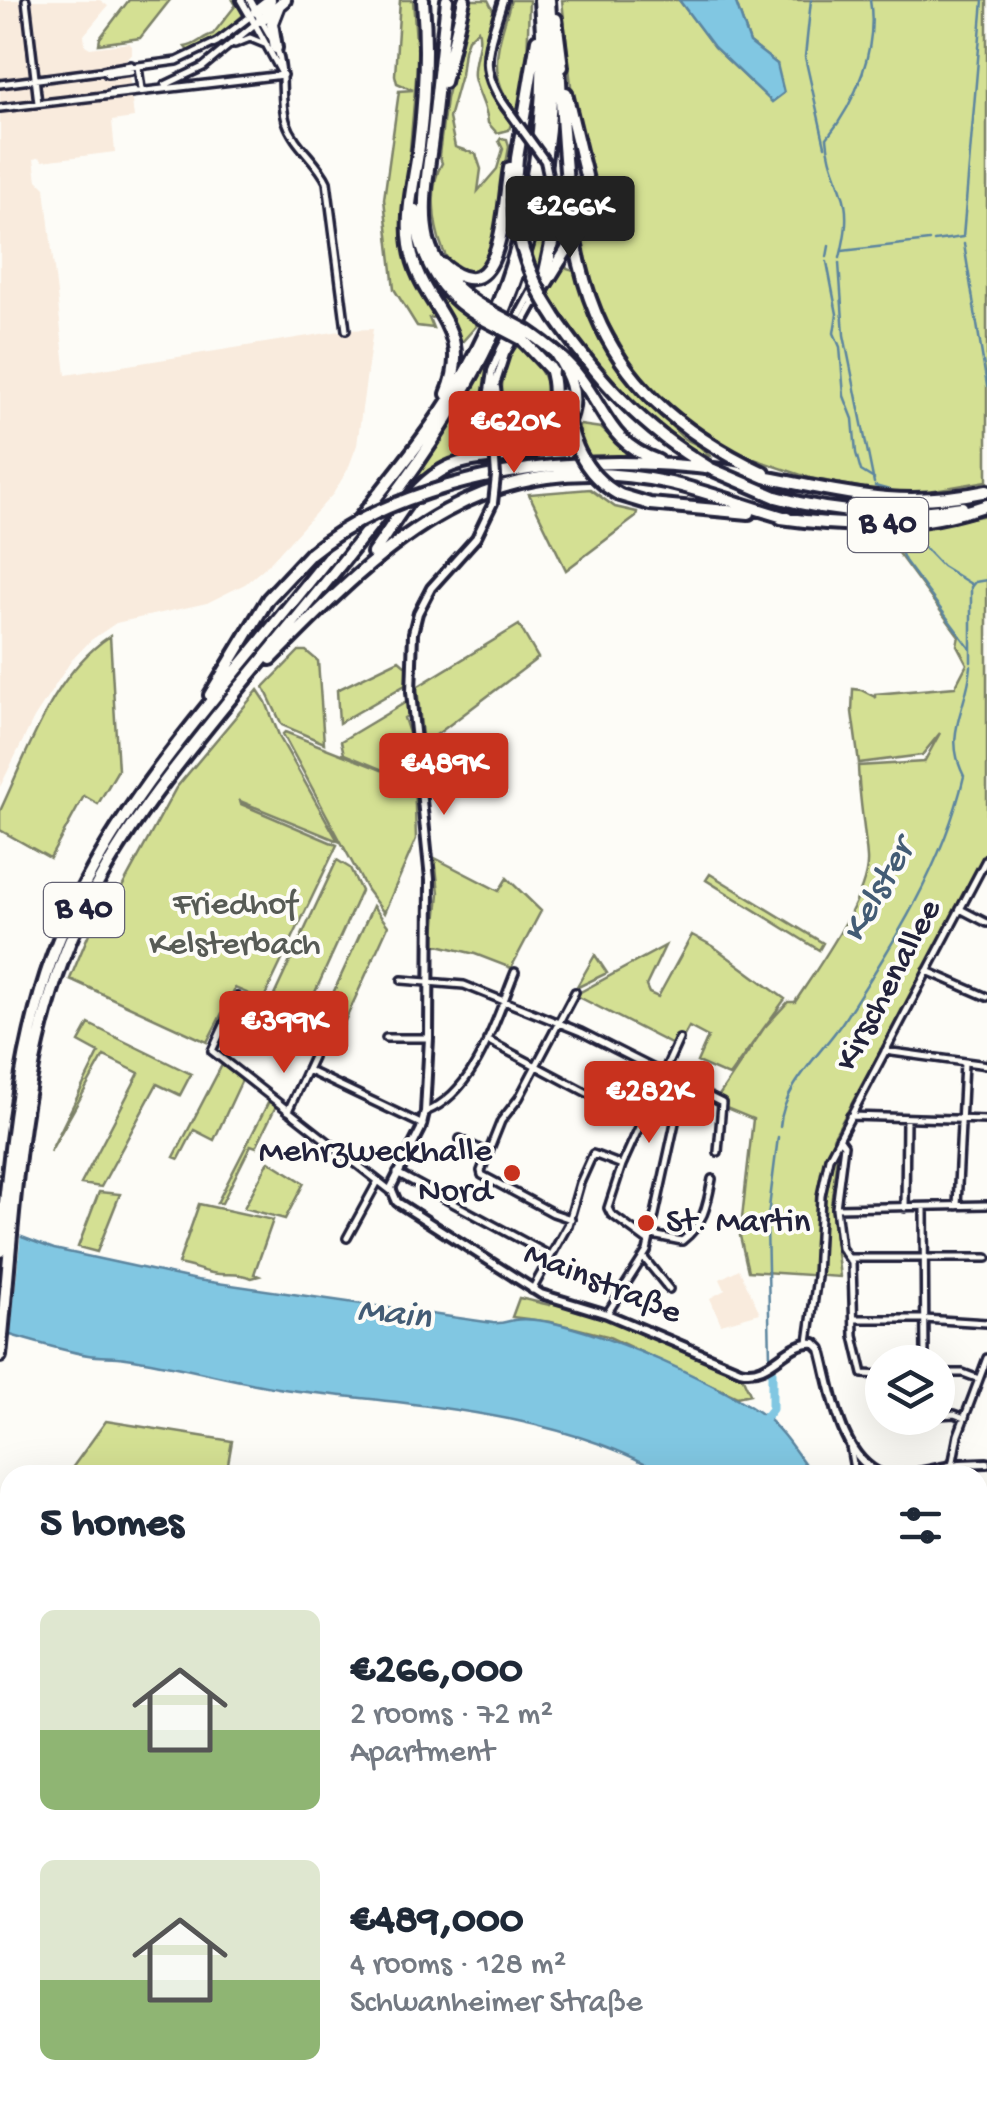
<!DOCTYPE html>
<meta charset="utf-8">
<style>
:root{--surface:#fff;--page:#f6f6f7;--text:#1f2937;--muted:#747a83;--accent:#c8321e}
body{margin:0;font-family:"Gochi Hand",sans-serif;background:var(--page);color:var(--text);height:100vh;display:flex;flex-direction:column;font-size:38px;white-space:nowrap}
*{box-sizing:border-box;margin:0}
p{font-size:32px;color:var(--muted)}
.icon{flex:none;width:55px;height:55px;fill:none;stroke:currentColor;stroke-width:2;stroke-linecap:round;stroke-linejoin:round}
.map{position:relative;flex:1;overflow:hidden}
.side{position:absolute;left:0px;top:1465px;width:988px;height:642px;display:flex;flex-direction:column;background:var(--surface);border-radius:30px 30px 0 0;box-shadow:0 10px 40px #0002}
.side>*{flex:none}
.fabs{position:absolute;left:865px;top:1345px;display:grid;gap:20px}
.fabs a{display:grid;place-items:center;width:90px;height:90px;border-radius:50%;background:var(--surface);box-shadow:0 10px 40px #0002;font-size:50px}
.price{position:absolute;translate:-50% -85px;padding:0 22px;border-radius:10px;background:var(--accent);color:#fff;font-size:32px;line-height:65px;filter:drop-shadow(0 2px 5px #0008)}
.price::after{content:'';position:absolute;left:50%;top:60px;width:30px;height:22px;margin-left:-15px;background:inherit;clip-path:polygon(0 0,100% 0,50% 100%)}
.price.current{background:#222;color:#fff}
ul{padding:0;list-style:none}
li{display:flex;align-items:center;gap:30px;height:250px;padding:0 40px}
li span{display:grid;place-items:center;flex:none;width:280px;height:200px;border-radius:15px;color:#555}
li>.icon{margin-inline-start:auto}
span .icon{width:120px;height:120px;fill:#fffc;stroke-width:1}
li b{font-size:42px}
h2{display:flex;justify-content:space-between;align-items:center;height:120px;padding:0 40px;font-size:42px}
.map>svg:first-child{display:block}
.built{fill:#f9ebdd}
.green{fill:#d4e093;stroke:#7b8167;stroke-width:2.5}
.water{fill:#81c7e2;stroke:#5b859f;stroke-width:2.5}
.pier{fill:#fdfcf7}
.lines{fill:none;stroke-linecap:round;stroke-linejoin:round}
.stream{stroke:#5b859f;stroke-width:2.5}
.river{stroke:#81c7e2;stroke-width:9}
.minor-casing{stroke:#22223b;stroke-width:12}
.tertiary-casing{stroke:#22223b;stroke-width:14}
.trunk-casing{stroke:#22223b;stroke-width:18}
.minor{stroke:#fdfcf7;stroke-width:5}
.tertiary{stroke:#fdfcf7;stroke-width:6}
.trunk{stroke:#fdfcf7;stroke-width:10}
.tertiary-bridge-casing{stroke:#22223b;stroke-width:14;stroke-linecap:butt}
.trunk-bridge-casing{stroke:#22223b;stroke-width:18;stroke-linecap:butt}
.tertiary-bridge{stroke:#fdfcf7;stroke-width:6}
.trunk-bridge{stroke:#fdfcf7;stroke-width:10}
.poi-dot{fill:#c8321e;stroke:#fdfcf7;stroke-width:4}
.labels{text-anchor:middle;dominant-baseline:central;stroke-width:8;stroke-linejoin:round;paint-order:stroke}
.shield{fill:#fdfcf7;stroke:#646373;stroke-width:2.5}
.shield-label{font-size:32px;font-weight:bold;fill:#22223b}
.park-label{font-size:35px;fill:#575b55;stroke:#fdfcf7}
.street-label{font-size:35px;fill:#22223b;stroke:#fdfcf7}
.poi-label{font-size:35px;fill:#22223b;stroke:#fdfcf7;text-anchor:end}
.water-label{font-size:38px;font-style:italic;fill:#435c75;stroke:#fdfcf7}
</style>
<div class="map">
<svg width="987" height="2106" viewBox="0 0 987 2106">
<rect width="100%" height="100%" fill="#fdfcf7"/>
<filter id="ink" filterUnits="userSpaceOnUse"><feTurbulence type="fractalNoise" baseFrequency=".01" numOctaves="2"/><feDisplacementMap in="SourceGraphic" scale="20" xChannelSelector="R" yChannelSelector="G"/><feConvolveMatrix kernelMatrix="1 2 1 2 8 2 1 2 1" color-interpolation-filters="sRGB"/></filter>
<g filter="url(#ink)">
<path class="built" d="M0,0H100L108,6L84,35L85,45L90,48L129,43L132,46V54L127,58L134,118L112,121L115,152L42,161L40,157L34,159L37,180L45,188L66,375L346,330L373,329L357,445L348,469L333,494L270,563L245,584L207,603L116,623L91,640L71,661L34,718L0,787Z
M739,1269L760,1313L721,1324L710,1298L725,1290L720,1279Z"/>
<path class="green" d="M129,0H170L140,38L99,44L100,38Z
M233,0H237L243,15C228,29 209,47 188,51L185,47C197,45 202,37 213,34L236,5Z
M400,0H413L416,41L419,43L403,232L411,271L437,317L429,318L433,328L417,326L394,289L384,199L399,91L413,90L397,83L395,75Z
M471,0H488L494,12C475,67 479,77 511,124L509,130L497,133L488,123C487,106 477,93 474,77C472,61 483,43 478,30L468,39L464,50L461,75L449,118L455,147L476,154L481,169L478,191L497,169L503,149L499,141L501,138L507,139L509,147L490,254C453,321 417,204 442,163L439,155L446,99Z
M511,0H529L527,65L519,108L515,109C484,74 500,40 511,0Z
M562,0H679L714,47L753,84L777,64L750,43L735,0H987V481L917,493L874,490L810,478L742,455L696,427L662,399L633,366L598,306L580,244L592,218L593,206L571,86Z
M545,205L550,206L551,223L538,273L532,256Z
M415,243L437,289L478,324L462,342C445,309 421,281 415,243Z
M565,263L567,269L574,271L595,325L631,384L683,438L699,446L710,456C655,450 575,340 548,295Z
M500,337L503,339C484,376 483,405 486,446L448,460L413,482L461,411Z
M517,346C546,364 567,413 523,426L509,421C497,398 501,362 517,346Z
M557,405L561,423C548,445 528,448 503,448L502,442L508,436L525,442L539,440Z
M580,425L601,428L627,452L624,456H588L575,428Z
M590,489L615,507L637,512L636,517L566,570L529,494Z
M987,515V854L833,1138L838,1148L831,1205L840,1277L748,1271L740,1236L753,1119L714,1103L764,1028L788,1002H795C816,970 870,896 867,858C865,830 859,797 858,766L924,762L940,733L922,755L859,763L852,712L853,689L861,690L875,697V694L955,687L967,664L957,645L959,636L884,534Z
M519,625L538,658L423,745L417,687Z
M110,636L118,770L98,804L84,796L50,858L0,830V811C29,750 52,675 110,636Z
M299,651H306L318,661L324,743L282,725L264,687Z
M399,660L406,666L407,684L339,723L337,690Z
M258,690L266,702L280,738L338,841L240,801L241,804L337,845L263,1000L235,988L207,1042L70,979L105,895L115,900L176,788Z
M408,701L410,714L404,718L413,745L416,839L384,913L367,890L283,734L285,732L407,780L344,754L341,741Z
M435,858L499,891L507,878L541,911L511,968L475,954L434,944L439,893Z
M337,860L350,868L361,891L292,1043L259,1028Z
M710,874L823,943L819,950L706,880Z
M373,906L388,926L334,1045L324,1040L317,1054L307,1050Z
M692,935L713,946L785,999L729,1076L697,1062L708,1037L689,1027L683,1038L673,1045L575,995L665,946L646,986L649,993L658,997Z
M595,955L607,973L576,988Z
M89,1024L191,1074L180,1095L157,1084L101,1187L81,1184L139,1073L104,1056L50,1152L99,1053L79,1042Z
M222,1065L242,1080L214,1140L194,1130L179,1159L174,1157Z
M269,1101L276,1106L256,1147L251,1145L222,1203H217Z
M269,1161L304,1183L285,1219L244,1208Z
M99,1192L120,1194L97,1252L78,1247Z
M199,1204L273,1220L254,1274L259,1276L252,1278C240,1273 232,1275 219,1274C205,1273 192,1266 178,1264Z
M519,1298L550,1305L553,1300L638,1326L717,1361L741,1374L750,1394L737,1397L607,1336L551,1322L512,1317Z
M106,1421L232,1441L226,1475H67Z
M10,1538V1891L0,1892V1551Z
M777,2098H870L875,2106H777Z"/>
<path class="water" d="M679,0H735L750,43L777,64L784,93L772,102L714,47Z
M0,1229L54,1249L197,1280L493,1323C502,1324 508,1321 514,1320C565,1311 722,1384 764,1416C783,1430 798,1456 813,1475H666C563,1413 415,1405 298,1391C240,1384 184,1366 126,1358C114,1356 100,1357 88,1355C60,1350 28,1340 0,1332Z
M882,2098H969V2106H883Z"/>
<path class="pier" d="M0,1224L21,1232L10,1340L0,1337Z"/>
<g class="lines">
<path class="stream" d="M811,0L805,57L825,146
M934,241L963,237L983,0
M964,244L987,386
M842,251L929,241
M827,257L829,246
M840,258C845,237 850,214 842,193C835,171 829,162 827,138C856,102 878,47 870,0
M827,262L837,314L834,333L840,347L844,396L853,419L856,453L861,471L874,479
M839,263L844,335L874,483
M875,486L893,491
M895,538L905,561L971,650
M918,541L942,566L971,584
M971,662V587L975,582L987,580
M780,1127C783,1086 820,1055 842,1023C891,948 944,864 964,776C942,733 968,708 971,666
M770,1359L767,1224L778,1137"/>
<path class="river" d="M760,1424L772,1409V1372"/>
<defs>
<path id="minor" d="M26,0L38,103
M261,20L272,39
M235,44L250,38L267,45
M277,49C286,72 279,98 286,121C294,146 317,160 327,182L346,330
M138,67L141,89
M103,70L131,65
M107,74L131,71
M0,84L177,61L217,42L251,16
M165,85L203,67L255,24L281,72
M110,93L134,90
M0,108L283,75
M960,909L987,923
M927,971L987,997
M402,980L464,985L581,1032L722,1103L718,1152
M237,997L212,1051L391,1191
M386,1038H429
M487,1040L610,1105
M885,1051L987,1065
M307,1070L423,1125
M288,1111L313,1057
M425,1112C476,1093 496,1018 515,972
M850,1116L987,1120
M839,1138L844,1145L836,1208L841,1248L852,1263L854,1336L863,1374L882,1375
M460,1139L489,1154
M397,1173L551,1256
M957,1206L964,1063
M924,1207L925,1362
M836,1208L987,1205
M905,1208L906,1119
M571,1219L553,1213L482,1175L481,1171L501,1121L519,1098L575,992
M652,1235L682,1241C704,1224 707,1206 712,1179
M347,1238L377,1183
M649,1242L611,1214L608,1208L622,1165L679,1039
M644,1258L669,1289
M850,1258H987
M532,1290L568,1225L580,1183L593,1154L622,1165
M607,1314L647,1251L676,1118L690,1087
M854,1319H924L987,1323
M808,1342L817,1277L821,1196L829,1158L987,858
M938,1373H963L979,1379
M938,1415L954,1414L965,1418
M850,1446L855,1475
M952,1466L958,1435L987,1358
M978,1488L987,1505
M978,1519L987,1511
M978,1623L987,1617
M978,1664L987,1659
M978,1695L987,1691
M978,1749L987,1748
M978,1794L987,1851"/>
<path id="tertiary" d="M241,0L255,24L261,20L250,0
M503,0C488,50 475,69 511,114
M547,275L555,244
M494,388L505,354L535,300
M494,448L487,404L492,371L501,349L543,272L556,211
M493,503L476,538L431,588L418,613L413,633L411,692L430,879L429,1038L425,1112L421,1129L391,1188L397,1202L541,1294L607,1314L740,1370C771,1378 786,1340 815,1343L821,1349C832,1389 839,1458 883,1475
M906,1475L960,1464L987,1463
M0,1718L10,1723
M443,2098L447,2106"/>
<path id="trunk" d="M423,0C427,49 425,96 419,146C415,178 405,213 410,245C419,309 476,323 447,394
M447,0C442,44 438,88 433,131C429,166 420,206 428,240C437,272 458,293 486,309
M256,11L270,0
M556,19L562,67
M261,20L285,0
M276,48L272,23L279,5
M559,63C570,255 569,381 764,473
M444,82L464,0
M566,93L588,184L585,210
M514,198L517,158L537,40
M415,210C419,258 440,295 482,318
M442,264C504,318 503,203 510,168
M535,301L561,259
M556,319C598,379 644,430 708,467
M527,331C546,344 566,359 580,378C608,415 610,443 658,461
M522,339L552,371
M494,388C501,465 570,434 550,368
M448,486C538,460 630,458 722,470C821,484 883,513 987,491
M620,495L650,504L749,513
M776,497C839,515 898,517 962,507
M781,518C852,528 918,529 987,505
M373,553C395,524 409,490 441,471C481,446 549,471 570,418C579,394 569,374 556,354
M271,659C390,538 486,444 670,483C709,492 748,507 787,518
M210,695L268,599L310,554
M0,1251C13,1127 22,1005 80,893C119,816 172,749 226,683C277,621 329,559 378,495C406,460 435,424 458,385C526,271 551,132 540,0
M0,1356C16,1201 17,1038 90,898C129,821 185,755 239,688C420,468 575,306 549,0"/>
</defs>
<use href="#minor" class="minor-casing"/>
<use href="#tertiary" class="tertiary-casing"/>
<use href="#trunk" class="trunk-casing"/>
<use href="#minor" class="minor"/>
<use href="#tertiary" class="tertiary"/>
<use href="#trunk" class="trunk"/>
<defs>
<path id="tertiary-bridge" d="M511,114L545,161L556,211
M493,503L496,476L494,448"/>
<path id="trunk-bridge" d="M514,198C516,242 531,282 556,319
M561,259L579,230L585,210
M486,309L527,331
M482,318L522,339
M562,395C571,437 580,473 620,495
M709,468L776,497
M310,554C351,520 397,501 448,486"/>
</defs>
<use href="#tertiary-bridge" class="tertiary-bridge-casing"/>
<use href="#trunk-bridge" class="trunk-bridge-casing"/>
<use href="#tertiary-bridge" class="tertiary-bridge"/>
<use href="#trunk-bridge" class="trunk-bridge"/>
</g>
</g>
<g class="poi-dot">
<circle cx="512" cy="1173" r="10"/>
<circle cx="646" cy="1223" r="10"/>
</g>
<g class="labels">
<g class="shield">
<rect x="848" y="498" width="80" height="54" rx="8"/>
<rect x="44" y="883" width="80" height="54" rx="8"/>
</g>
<g class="shield-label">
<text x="888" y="525">B 40</text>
<text x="84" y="910">B 40</text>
</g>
<g class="park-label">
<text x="235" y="906">Friedhof<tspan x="235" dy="40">Kelsterbach</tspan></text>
</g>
<g class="street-label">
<text transform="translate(890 986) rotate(-62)">Kirschenallee</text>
<text transform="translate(602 1285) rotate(22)">Mainstraße</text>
</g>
<g class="poi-label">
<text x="492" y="1153">Mehrzweckhalle<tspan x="492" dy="40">Nord</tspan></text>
<text x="666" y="1223" text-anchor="start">St. Martin</text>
</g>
<g class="water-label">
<text transform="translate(880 892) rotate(-61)">Kelster</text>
<text transform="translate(394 1316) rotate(6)">Main</text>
</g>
</g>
</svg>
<div class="fabs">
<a><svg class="icon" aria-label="layers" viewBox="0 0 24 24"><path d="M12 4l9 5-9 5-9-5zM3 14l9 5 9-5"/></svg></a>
</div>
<b class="price current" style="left:570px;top:261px">€266K</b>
<b class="price" style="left:514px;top:476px">€620K</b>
<b class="price" style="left:444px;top:818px">€489K</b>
<b class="price" style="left:284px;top:1076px">€399K</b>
<b class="price" style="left:649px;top:1146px">€282K</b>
<section class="side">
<h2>5 homes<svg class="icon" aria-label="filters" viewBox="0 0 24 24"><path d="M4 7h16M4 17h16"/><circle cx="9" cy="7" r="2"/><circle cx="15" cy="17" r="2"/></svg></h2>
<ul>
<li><span style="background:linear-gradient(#dfe7d0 60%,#8fb573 0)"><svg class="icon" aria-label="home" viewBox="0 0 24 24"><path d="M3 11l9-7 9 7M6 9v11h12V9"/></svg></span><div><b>€266,000</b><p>2 rooms · 72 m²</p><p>Apartment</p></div></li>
<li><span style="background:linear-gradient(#dfe7d0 60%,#8fb573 0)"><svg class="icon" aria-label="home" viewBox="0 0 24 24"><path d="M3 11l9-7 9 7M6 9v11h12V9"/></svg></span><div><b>€489,000</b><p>4 rooms · 128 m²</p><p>Schwanheimer Straße</p></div></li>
</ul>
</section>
</div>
